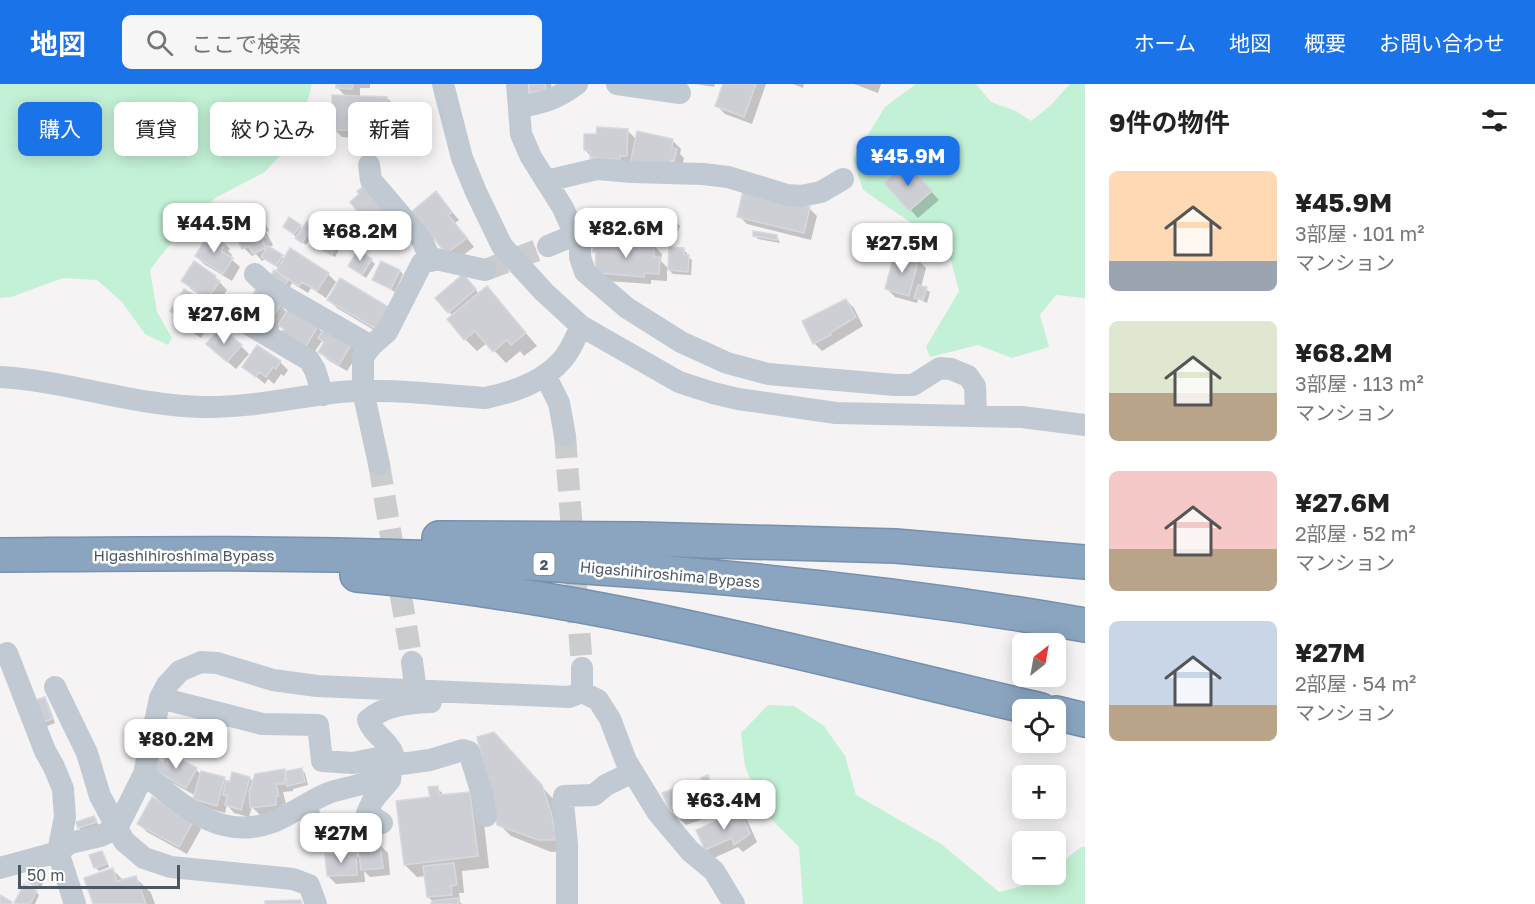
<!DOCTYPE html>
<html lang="ja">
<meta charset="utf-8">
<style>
:root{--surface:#fff;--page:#f6f6f6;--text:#222;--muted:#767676;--accent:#1a73e8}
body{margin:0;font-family:"Golos Text","Noto Sans JP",sans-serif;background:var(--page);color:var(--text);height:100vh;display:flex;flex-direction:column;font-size:22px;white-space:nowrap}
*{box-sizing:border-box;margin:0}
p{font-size:20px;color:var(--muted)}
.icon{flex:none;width:33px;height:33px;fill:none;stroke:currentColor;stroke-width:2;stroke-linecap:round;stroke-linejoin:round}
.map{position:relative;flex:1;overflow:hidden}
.drawer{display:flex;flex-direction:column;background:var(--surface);width:450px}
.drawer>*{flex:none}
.banner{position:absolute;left:18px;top:18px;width:570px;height:54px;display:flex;gap:12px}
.needle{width:39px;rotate:31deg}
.tools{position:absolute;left:1012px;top:549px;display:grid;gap:12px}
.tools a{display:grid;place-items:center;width:54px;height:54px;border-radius:9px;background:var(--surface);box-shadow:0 3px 15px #0003;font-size:30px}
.scale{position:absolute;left:18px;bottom:15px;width:162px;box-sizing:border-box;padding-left:6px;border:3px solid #4a5661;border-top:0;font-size:16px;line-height:21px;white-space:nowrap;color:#4a5661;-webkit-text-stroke:4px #fff;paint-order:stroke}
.price{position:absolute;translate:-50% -51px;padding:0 14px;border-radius:12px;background:#fff;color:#222;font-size:20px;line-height:39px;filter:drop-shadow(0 2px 3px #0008)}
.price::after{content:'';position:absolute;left:50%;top:36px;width:18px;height:14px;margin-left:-9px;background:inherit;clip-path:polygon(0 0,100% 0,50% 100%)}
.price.on{background:var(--accent);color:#fff}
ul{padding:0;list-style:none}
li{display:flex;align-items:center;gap:18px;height:150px;padding:0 24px}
li span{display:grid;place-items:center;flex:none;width:168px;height:120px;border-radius:9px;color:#555}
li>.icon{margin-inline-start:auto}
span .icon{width:72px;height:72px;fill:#fffc;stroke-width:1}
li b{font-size:26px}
h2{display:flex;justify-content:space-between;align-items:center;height:72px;padding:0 24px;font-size:26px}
.chip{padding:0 21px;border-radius:9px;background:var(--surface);box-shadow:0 3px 15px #0003;font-size:21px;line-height:54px}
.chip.on{background:var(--accent);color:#fff}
header{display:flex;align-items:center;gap:36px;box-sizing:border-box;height:84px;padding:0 30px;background:var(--accent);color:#fff}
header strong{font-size:28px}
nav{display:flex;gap:33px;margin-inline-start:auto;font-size:21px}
.search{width:420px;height:54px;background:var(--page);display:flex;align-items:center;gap:15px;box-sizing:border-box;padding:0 21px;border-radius:9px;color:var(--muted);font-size:22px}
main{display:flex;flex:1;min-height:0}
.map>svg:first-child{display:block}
.green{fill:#c3f1d5}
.shadow{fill:#0003}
.building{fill:#cdcfd5;stroke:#d7d9de;stroke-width:1.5}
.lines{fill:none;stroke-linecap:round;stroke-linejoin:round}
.minor-tunnel{stroke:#caccce;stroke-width:22;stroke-dasharray:22 11;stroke-linecap:butt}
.highway-casing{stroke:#7690ad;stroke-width:36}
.minor{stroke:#c1cad2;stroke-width:22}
.highway{stroke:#8ba5c1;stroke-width:33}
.labels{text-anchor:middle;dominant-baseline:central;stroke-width:5;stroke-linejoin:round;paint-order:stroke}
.shield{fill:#fff;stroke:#808990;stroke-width:1.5}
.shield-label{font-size:14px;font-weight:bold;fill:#4a5661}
.street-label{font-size:15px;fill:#4a5661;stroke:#fff}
</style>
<header>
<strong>地図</strong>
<div class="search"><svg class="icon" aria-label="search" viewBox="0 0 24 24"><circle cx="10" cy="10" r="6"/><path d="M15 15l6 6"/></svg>ここで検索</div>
<nav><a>ホーム</a><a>地図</a><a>概要</a><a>お問い合わせ</a></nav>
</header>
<main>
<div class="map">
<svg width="1085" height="820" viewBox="0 0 1085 820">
<rect width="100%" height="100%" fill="#f5f3f3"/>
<path class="green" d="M0,0H312L298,52L265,88L215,114L166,165L150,186L157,228L172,254L168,261L145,250L122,218L97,196L63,194L11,213L0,214Z
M916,0H976L991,18L1016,27L1031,37L1051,21L1070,0H1085V214L1056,211L1040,231L1049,263L1012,274L978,261L930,273L926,263L959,207L951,177L910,138L863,106L853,75L885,23Z
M768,621L794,622L824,642L845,672L856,711L941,760L999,808L1037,798L1046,791L1056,790V783L1081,763H1085V820H803L799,763L763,727L745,682L741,649Z"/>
<path class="shadow" d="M338,0H370V4H360V13L387,14L395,22L394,43H384V49H381V55L342,53L334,45V40L329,35L346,13L338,4Z
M530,0H551L554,14L539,16L531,8Z
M696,0H715L714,3Z
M724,0H766L752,40L725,30L717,22Z
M793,0H804L803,4Z
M854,0H881L878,9Z
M627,46L637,56L673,57L681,65L680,70L684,74L682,84L599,81L585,66Z
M914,88L939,116L918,134L886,99Z
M436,109L459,136L455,139L474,163L455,177L436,154L433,156L425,148Z
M352,118L403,143L395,150L389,144L380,151Z
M253,122L261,130L269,147L266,148L273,161L268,164L285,175L328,190L336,198L326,214L311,204L308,209L292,199L288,206L274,197L285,194L278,187L279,184L266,175L262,177L256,170L252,172L244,164Z
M809,124L817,132L811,156L747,140L739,132Z
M648,129L653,135L676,138L680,142L675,155L655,148L654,159L642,158V161L654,162L662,170L661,177L669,185L683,166L687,169V172L692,176L691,191L673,190L667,184V197L651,196V200L607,197L596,186L597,170L595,168L618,159L610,151Z
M601,137L605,141L603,154L590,152L586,148Z
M307,139L316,146L306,161L288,146L300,142L303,145Z
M754,151L777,152L780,159L758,155Z
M222,157L230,165L228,167L232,171L230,174L240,183L232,197L204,180L196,172Z
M338,158L341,162L335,173L318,162Z
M371,176L375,180L366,194L349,182Z
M918,176L926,184L921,203L930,208L927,219L918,215L917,219L895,213L887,205Z
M400,187L403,190L395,208L374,196Z
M215,193L227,206L217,221L191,205L183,197Z
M341,196L387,254L337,224L329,216Z
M471,200L479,210L487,204L537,262L524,272L520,267L506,279L487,259L477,267L465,255L453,232L449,228Z
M846,216L854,224L863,242L822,267L814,259Z
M250,219L280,221L287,229L317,243L323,249L325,245L359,268L347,287L328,276L320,268L325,259L322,257L313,270L280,241L278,246L258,234L250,226L253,222Z
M205,220L213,228L208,236L212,241L210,244L208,243L201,254L192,248L184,240L185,238L172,227Z
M241,262L249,270L236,285L216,268Z
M280,278L288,286L284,292L281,290L274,300L268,295L265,300L244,283Z
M45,615L48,619L55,639L42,644Z
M506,662L553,715L569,767L551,768L511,752L499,740Z
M196,685L201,691L224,694L228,698L250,694L253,698L284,687L286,689L302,686L305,689L308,701L293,705V707L283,708L286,720H283L284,729L260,731L252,723L249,733L234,729L227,721L225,729L203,723L195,715L196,712L164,694L156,686Z
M707,693L711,697L716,711L712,713L707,708L715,731L686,741L670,725L698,698L707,707Z
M437,704L445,712L470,709L482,721L489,784L462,787L464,809H459L460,818L462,820H432L434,818L428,813L426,792L417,793L405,781Z
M319,725L320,729L312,733L308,729Z
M739,728L747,736L757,758L743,768L738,763L714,774L706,766L698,746Z
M94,734L99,742L83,747L79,744L78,739Z
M193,737L201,745L187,770L147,748L139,740Z
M380,761L388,769L390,791L370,793L364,787L365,798L336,800L328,792L355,770L361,776Z
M102,769L105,772L109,783L99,787L95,783Z
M113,786L124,797L135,793L151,809L155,820H94Z
M42,790L46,793L40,805L29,798Z
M36,808L39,811L35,820H18Z"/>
<path class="building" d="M336,0H353L352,5L336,4Z
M529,0H545L546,6L530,9Z
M723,0H756L744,33L715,22Z
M332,11L387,13L386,36H377V42H374L373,47L333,46V36H328V23H332Z
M597,43L628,45L627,72H620V75L590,74V67L584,66V50H596Z
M637,47L673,55L672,64L677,65L674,77L671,76L669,85L630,80Z
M906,78L932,107L909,127L884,99Z
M368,99L396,134L386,143L381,136L371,144L350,118L359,110L357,107Z
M436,107L452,128L448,131L467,154L446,170L428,147L409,130Z
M743,107L810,123L804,149L737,133Z
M254,121L262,138L259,140L266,153L262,155L266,164L253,170L249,162L242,165L227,134Z
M610,125L648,128L647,152L635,151L634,154L609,152Z
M653,129L677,137L671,153L648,144Z
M289,133L301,141L294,150L283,143Z
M586,134L602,136L600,151L584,149Z
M307,137L313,142L302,159L295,154Z
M753,147L777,151V156L753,152Z
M210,148L223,156L221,159L225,161L221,167L233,174L223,190L195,172Z
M324,148L339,157L331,171L316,162Z
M594,156L654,160V173H660L659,190L644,189V193L598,189L595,187L596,168H593Z
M268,162L283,171L276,182L261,173Z
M669,163L684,164V171H689L688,188L668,186Z
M290,164L329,189L317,207L302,198L299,202L276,187Z
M358,166L372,175L362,191L348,182Z
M895,167L919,174L909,212L885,205Z
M194,177L216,192L215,194L220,197L208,214L181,197Z
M381,177L400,186L391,205L372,196Z
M274,186L288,196L284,203L269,194Z
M463,190L476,205L448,229L435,214Z
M340,194L392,225L379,247L327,216Z
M918,201L927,203L923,216L914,214Z
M487,202L526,249L511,261L507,256L493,268L475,247L464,256L447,235Z
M184,205L206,219L201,228L205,232L202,237L199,236L192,247L182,240L184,236L170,227Z
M256,205L281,220L269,239L248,227L252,221L248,219Z
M846,215L856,233L830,249L831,251L813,260L802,237Z
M289,224L318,242L305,264L281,249L284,245L278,241Z
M221,243L242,261L227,278L206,260Z
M325,243L352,259L339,281L318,268L324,258L318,254Z
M257,261L281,277L276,285L273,283L266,293L259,288L256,293L242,283Z
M45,613L52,635L37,641L29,618Z
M494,648L542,701L551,728L557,756H538L497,741L477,653Z
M168,669L197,684L186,704L154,686L159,677L163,679Z
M302,684L305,698L287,702L286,687Z
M285,685V700H276L279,712H276V721L250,724L249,707L255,690Z
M201,687L225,693L217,722L193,715Z
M232,688L250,693L241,726L225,721L227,712L223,711L226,697H230Z
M708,691L713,707L707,710L701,694Z
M699,696L708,723L676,733L673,724L669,726L662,709Z
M438,702L439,711L470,708L478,772L404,781L396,717L430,713L428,703Z
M152,713L194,736L179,763L137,740Z
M740,726L750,750L734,761L732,754L705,766L696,746Z
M94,732L97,738L78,744L76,738Z
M380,759L383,784L361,786L358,761Z
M102,767L107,780L94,784L89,771Z
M356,769L357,791L327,792L325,770Z
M454,779L457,801L451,802L452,811L427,813L423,782Z
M35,784L43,789L36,803L27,798Z
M113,784L117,797L136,792L146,820H93L84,794Z
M24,800L37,807L30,820H17L14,819Z
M0,811L12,818L11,820H0Z
M458,814L459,820H431L432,817Z
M301,816L302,820H265V817Z"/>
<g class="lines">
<path class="minor-tunnel" d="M485,186L548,162
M565,352L582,584
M379,380L412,578"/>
<defs>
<path id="highway" d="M439,454L641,455L895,462L1085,478
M0,471C137,470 274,468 410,473C469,474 527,479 585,483C752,494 920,512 1085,541
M357,491C589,511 815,573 1041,626
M1056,629L1085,636"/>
</defs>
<use href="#highway" class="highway-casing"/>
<path class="minor" d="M443,0L462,74L476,108L502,162L544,208L581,242L679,298L713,309L738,315L836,329L1022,333L1085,341
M517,0L521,50L531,73L563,124L575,151L580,160V173L585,188L627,224L681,258L727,279L768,290L895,301H913L940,284L951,285L968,292L975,302L976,331
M617,0L680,9
M519,23C543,19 557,15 577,0
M369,81L371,96L422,156L431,177
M546,97L597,85L632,88L703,90L728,93L787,111L801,112L821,108L843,95
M548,162L575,151
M255,190L270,204L371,262
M233,231L309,276L315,286L323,311
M0,293C68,297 135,322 203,323C249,324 294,313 340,308C389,304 437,311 485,314C514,308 544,298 563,275C571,266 576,253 581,242
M546,293L559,319L565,352
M379,380L363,307V273L371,262L387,248L422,179L436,175L485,186
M7,569L45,667L54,683L63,705L65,733L58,768L75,820
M412,578L416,607
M582,584V608
M55,603L87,669L100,712L124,757L144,774L171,783L293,795L309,801L316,820
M160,614L262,640L318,641L322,677L353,679L392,671
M394,681L430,676L463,666L469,668L483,713L486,732
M144,690C183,721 219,758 273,738C292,730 308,718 326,710C337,705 350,704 361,700C371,697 380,691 391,687C403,662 374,655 368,636C385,621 409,619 431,618
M382,739L367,729L373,716L390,696L391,687
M0,784L58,768L70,759L100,752L117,744L144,690L160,614L167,601L180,587L201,578L217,579L273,596L317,602L569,613L582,608L598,616L610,635L626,677L658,729L690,767L714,787L734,820
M567,820V760L563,718L564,712L594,711L606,701L633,688"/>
<use href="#highway" class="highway"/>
</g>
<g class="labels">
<rect class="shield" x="533.5" y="469" width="21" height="22" rx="4.5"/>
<g class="shield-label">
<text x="544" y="480">2</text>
</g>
<g class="street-label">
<text x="184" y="471">Higashihiroshima Bypass</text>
<text transform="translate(670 490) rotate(5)">Higashihiroshima Bypass</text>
</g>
</g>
</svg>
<div class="tools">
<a><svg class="needle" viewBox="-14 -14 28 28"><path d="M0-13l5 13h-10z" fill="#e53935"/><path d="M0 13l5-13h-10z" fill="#767676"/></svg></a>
<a><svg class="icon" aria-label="locate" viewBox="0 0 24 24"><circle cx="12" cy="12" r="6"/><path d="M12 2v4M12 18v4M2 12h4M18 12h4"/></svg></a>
<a>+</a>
<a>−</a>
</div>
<div class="scale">50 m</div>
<b class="price on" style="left:908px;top:103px">¥45.9M</b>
<b class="price" style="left:214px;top:170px">¥44.5M</b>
<b class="price" style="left:626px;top:175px">¥82.6M</b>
<b class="price" style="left:360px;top:178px">¥68.2M</b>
<b class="price" style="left:902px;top:190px">¥27.5M</b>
<b class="price" style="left:224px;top:261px">¥27.6M</b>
<b class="price" style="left:176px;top:686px">¥80.2M</b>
<b class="price" style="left:724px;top:747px">¥63.4M</b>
<b class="price" style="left:341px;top:780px">¥27M</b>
<div class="banner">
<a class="chip on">購入</a>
<a class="chip">賃貸</a>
<a class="chip">絞り込み</a>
<a class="chip">新着</a>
</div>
</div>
<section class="drawer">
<h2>9件の物件<svg class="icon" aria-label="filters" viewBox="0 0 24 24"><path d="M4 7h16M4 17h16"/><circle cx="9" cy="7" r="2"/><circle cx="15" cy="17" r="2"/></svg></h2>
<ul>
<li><span style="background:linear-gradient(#ffd9b3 75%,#9aa5b1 0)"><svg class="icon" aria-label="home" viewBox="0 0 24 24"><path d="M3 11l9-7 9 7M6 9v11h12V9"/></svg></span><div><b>¥45.9M</b><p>3部屋 · 101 m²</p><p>マンション</p></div></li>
<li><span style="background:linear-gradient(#dfe7d0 60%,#b9a48a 0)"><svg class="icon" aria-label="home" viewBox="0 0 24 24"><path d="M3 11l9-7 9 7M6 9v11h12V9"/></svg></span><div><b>¥68.2M</b><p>3部屋 · 113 m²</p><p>マンション</p></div></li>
<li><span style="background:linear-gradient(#f6c9c9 65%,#b9a48a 0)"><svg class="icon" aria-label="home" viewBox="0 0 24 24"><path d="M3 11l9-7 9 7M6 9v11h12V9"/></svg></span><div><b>¥27.6M</b><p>2部屋 · 52 m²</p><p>マンション</p></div></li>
<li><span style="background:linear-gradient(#c9d6e8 70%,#b9a48a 0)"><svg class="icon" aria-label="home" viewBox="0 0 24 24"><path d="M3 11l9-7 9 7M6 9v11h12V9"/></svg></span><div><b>¥27M</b><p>2部屋 · 54 m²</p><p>マンション</p></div></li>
</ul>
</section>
</main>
